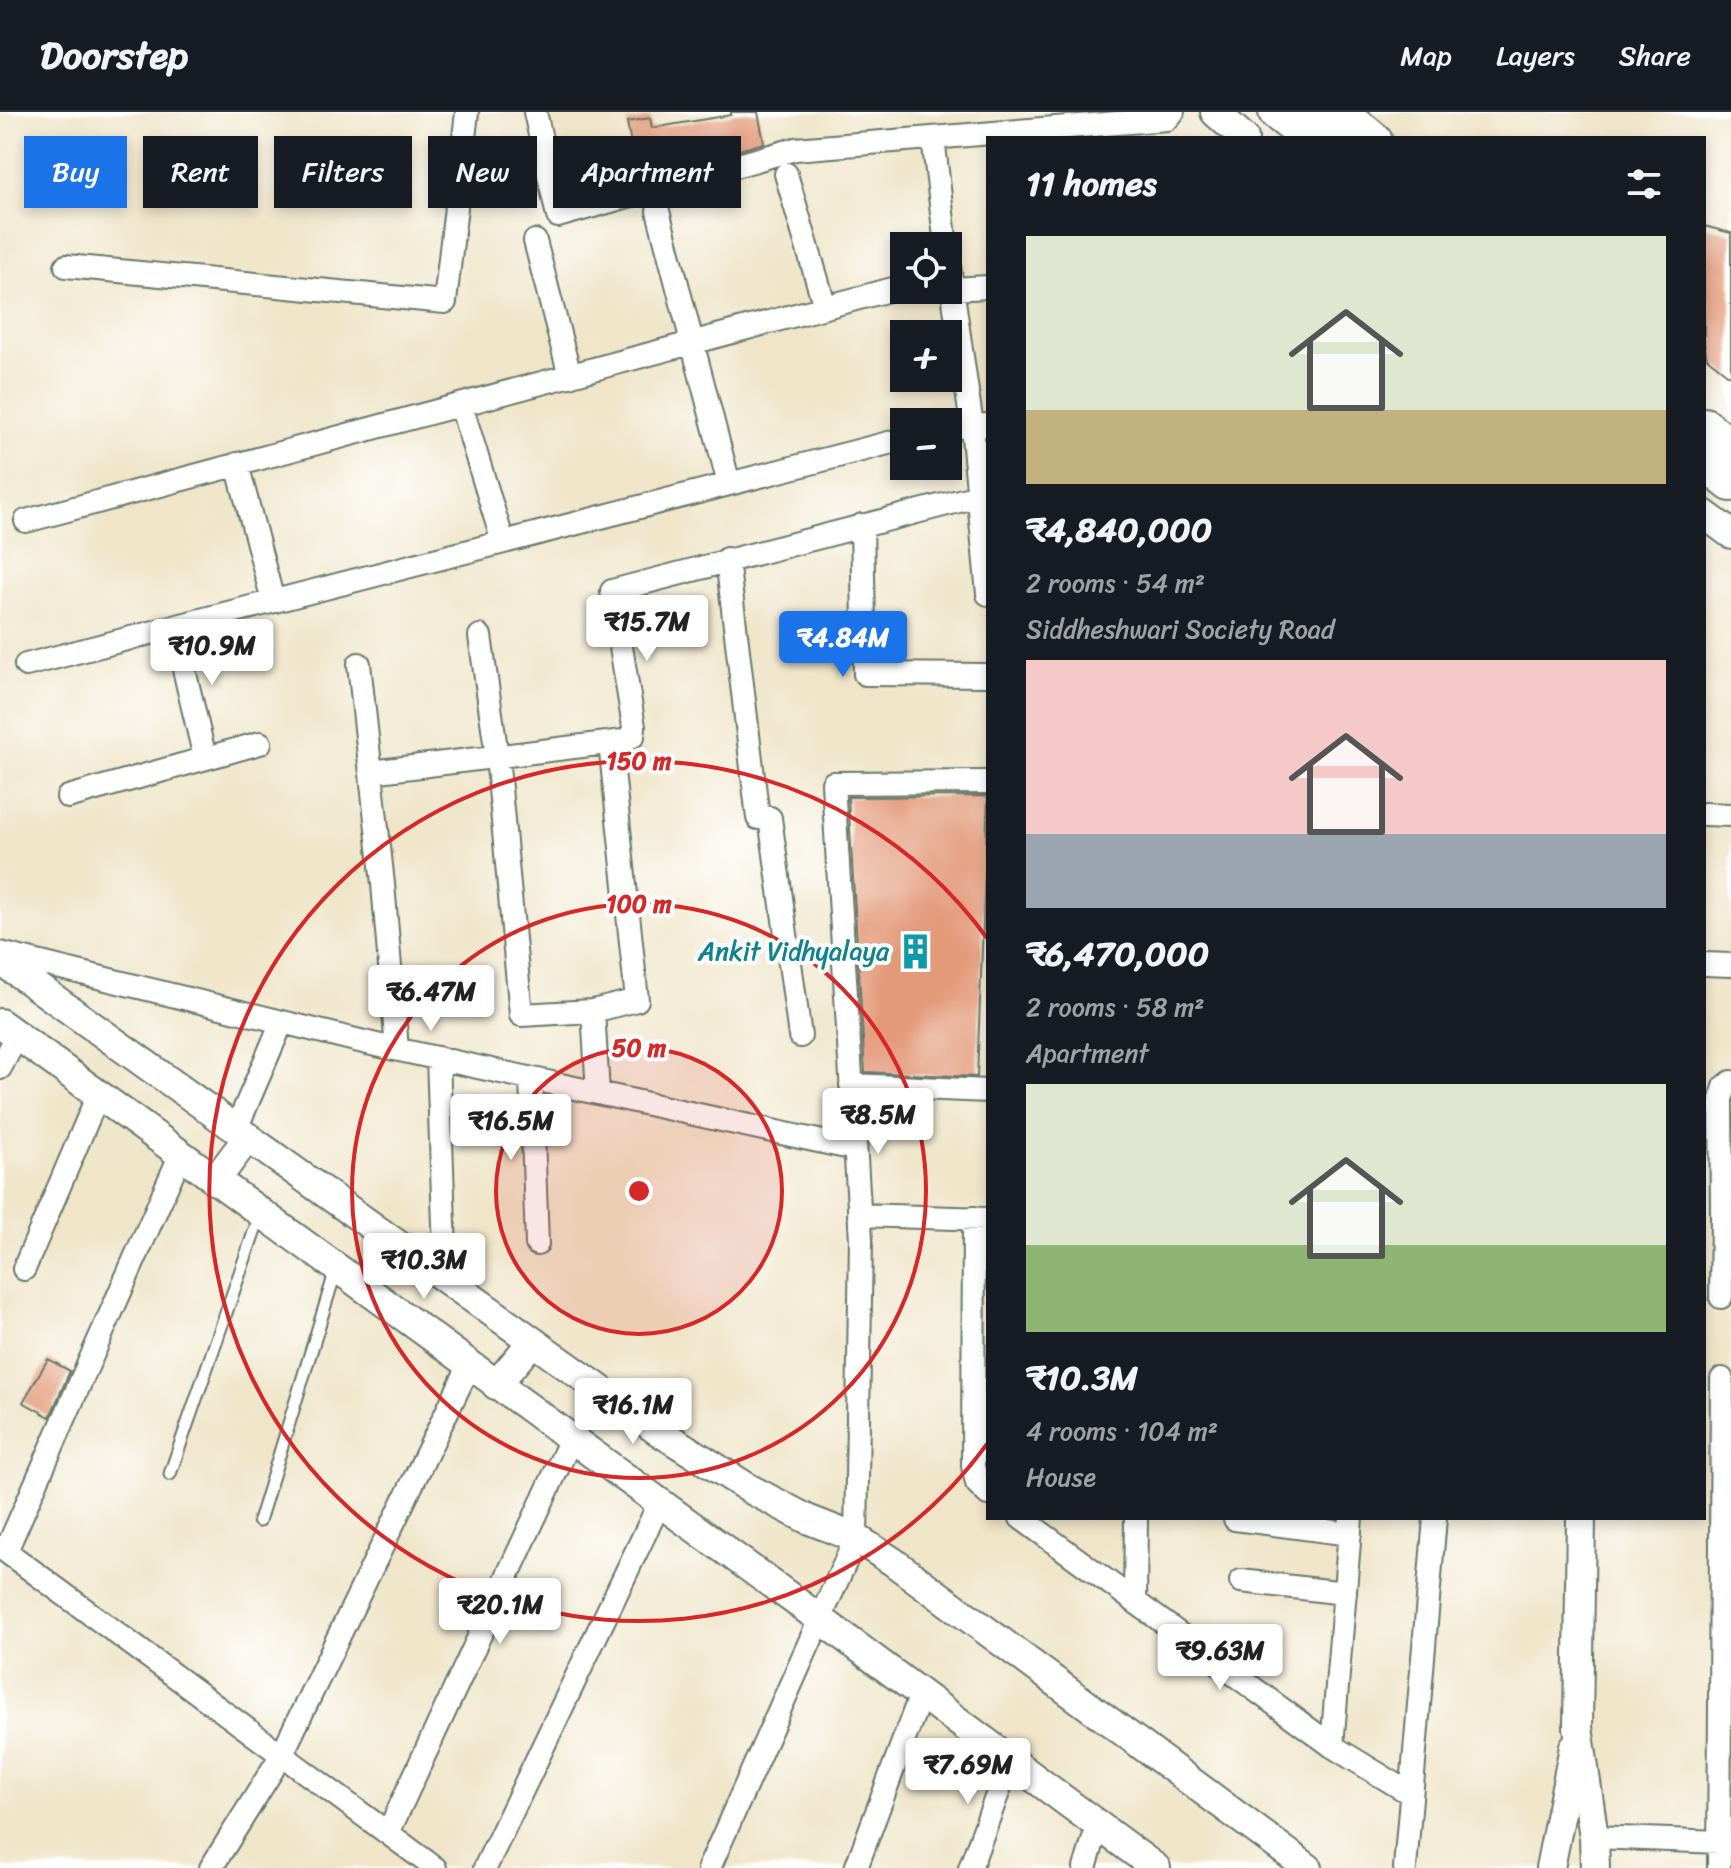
<!DOCTYPE html>
<meta charset="utf-8">
<style>
:root{--surface:#171b24;--page:#20242c;--text:#f1f3f6;--muted:#9ea1a6;--line:#363941;--accent:#1a73e8}
body{margin:0;font-family:Sriracha,sans-serif;background:var(--page);color:var(--text);height:100vh;display:flex;flex-direction:column;font-size:30px;white-space:nowrap}
*{box-sizing:border-box;margin:0}
p{font-size:26px;color:var(--muted)}
.icon{flex:none;width:44px;height:44px;fill:none;stroke:currentColor;stroke-width:2;stroke-linecap:round;stroke-linejoin:round}
.map{position:relative;flex:1;overflow:hidden}
.sheet{position:absolute;left:986px;top:24px;width:720px;height:1384px;display:flex;flex-direction:column;background:var(--surface);border-radius:0px;box-shadow:0 4px 12px #0003}
.sheet>*{flex:none}
.banner{position:absolute;left:24px;top:24px;width:760px;height:72px;display:flex;gap:16px}
.controls{position:absolute;left:890px;top:120px;display:grid;gap:16px}
.controls a{display:grid;place-items:center;width:72px;height:72px;border-radius:0px;background:var(--surface);box-shadow:0 4px 12px #0003;font-size:40px}
.price{position:absolute;translate:-50% -68px;padding:0 18px;border-radius:8px;background:#fff;color:#222;font-size:26px;line-height:52px;filter:drop-shadow(0 2px 4px #0008)}
.price::after{content:'';position:absolute;left:50%;top:48px;width:24px;height:18px;margin-left:-12px;background:inherit;clip-path:polygon(0 0,100% 0,50% 100%)}
.price.on{background:var(--accent);color:#fff}
ul{padding:0;list-style:none}
li{display:grid;align-content:center;gap:16px;height:424px;padding:0 40px}
li span{display:grid;place-items:center;height:248px;border-radius:0px;color:#555}
li>.icon{margin-inline-start:auto}
span .icon{width:144px;height:144px;fill:#fffc;stroke-width:1}
li b{font-size:34px}
h2{display:flex;justify-content:space-between;align-items:center;height:96px;padding:0 40px;font-size:34px}
.pill{padding:0 28px;border-radius:0px;background:var(--surface);box-shadow:0 4px 12px #0003;font-size:28px;line-height:72px}
.pill.on{background:var(--accent);color:#fff}
header{display:flex;align-items:center;gap:48px;box-sizing:border-box;height:112px;padding:0 40px;background:var(--surface);border-bottom:2px solid var(--line)}
header strong{font-size:38px}
nav{display:flex;gap:44px;margin-inline-start:auto;font-size:28px}
.map>svg:first-child{display:block}
.building{fill:#e39a79}
.lines{fill:none;stroke-linecap:round;stroke-linejoin:round}
.service-casing{stroke:#687868;stroke-width:15}
.minor-casing{stroke:#687868;stroke-width:26}
.tertiary-casing{stroke:#687868;stroke-width:32}
.primary-casing{stroke:#687868;stroke-width:40}
.service{stroke:#fff;stroke-width:11}
.minor{stroke:#fff;stroke-width:22}
.tertiary{stroke:#fff;stroke-width:28}
.primary{stroke:#fff;stroke-width:36}
.ring{fill:none;stroke:#d62828;stroke-width:4}
.labels{text-anchor:middle;dominant-baseline:central;stroke-width:8;stroke-linejoin:round;paint-order:stroke}
.culture-label{font-size:26px;fill:#0d838f;stroke:#fff;text-anchor:end}
.centre{fill:#d62828;stroke:#fff;stroke-width:4}
.ring-label{font-size:24px;text-anchor:middle;font-weight:bold;fill:#d62828;stroke:#fff;stroke-width:8;stroke-linejoin:round;paint-order:stroke}
</style>
<header>
<strong>Doorstep</strong>
<nav><a>Map</a><a>Layers</a><a>Share</a></nav>
</header>
<div class="map">
<svg width="1731" height="1756" viewBox="0 0 1731 1756">
<rect width="100%" height="100%" fill="#fff"/>
<filter id="ink" filterUnits="userSpaceOnUse"><feTurbulence type="fractalNoise" baseFrequency=".0125" numOctaves="2"/><feDisplacementMap in="SourceGraphic" scale="16" xChannelSelector="R" yChannelSelector="G"/><feConvolveMatrix kernelMatrix="1 2 1 2 8 2 1 2 1" color-interpolation-filters="sRGB"/></filter>
<filter id="wash" filterUnits="userSpaceOnUse"><feTurbulence type="fractalNoise" baseFrequency=".006" numOctaves="4" result="noise"/><feDisplacementMap in="SourceGraphic" scale="32" xChannelSelector="R" yChannelSelector="G"/><feGaussianBlur stdDeviation="1.8" result="paint"/><feColorMatrix in="noise" values="0 0 0 0 0 0 0 0 0 0 0 0 0 0 0 0 0 1.4 0 .05"/><feComposite in="paint" operator="in"/></filter>
<g filter="url(#wash)">
<rect width="100%" height="100%" fill="#f0e5c9"/>
<g id="blocks">
<path class="building" d="M731,0H758L764,31L704,48L636,60L627,10L650,6L652,16L731,3Z
M1704,114L1731,121V265L1707,246L1704,231Z
M988,684L977,965L865,960L848,685Z
M48,1247L70,1259L50,1305L23,1290Z"/>
</g>
</g>
<g filter="url(#ink)">
<use href="#blocks" fill-opacity="0" stroke="#687868" stroke-width="2"/>
<g class="lines">
<defs>
<path id="service" d="M170,1362L260,1103
M259,1409L336,1158"/>
<path id="minor" d="M535,0L558,104L795,37L1167,7L1173,0
M933,26L946,134
M786,62L825,195
M658,99L729,372
M535,129L570,264
M948,147L972,314L988,482
M66,154L445,190L467,0
M952,177L988,175
M461,293L503,430
M948,315L988,313
M237,352L273,489
M26,409L904,174
M862,413L865,562L988,563
M727,447L758,706H770L800,924
M174,515L205,646
M480,524L497,644L521,903L593,899L598,981
M359,552L383,772L397,937
M26,553L904,327
M371,660L623,629L633,624L634,615L612,479L978,384H988
M68,685L260,631
M1704,702L1731,703
M0,841L372,932L855,1037
M1704,852L1731,853
M593,899L637,888L610,631
M438,946L446,1168
M0,956L17,924
M531,967L537,1132
M1731,970L1725,975L1721,987L1722,1103H1731
M851,973L988,979
M236,1017L282,910
M859,1103L987,1107
M974,1106L973,1354L977,1371L988,1382
M24,1157L98,983
M1721,1185L1722,1103
M1021,1406L1332,1634
M1351,1406L1332,1634L1411,1682
M1235,1407L1350,1422
M0,1435L435,1756
M6,1439L180,1044
M1241,1469L1345,1481
M1135,1488L1136,1406
M388,1721L571,1327
M1594,1725L1720,1730
M211,1756L281,1644L469,1254
M485,1756L659,1392
M709,1756L856,1426L861,1128L833,671L988,670
M856,1756L921,1582
M970,1756L1010,1648
M1085,1756L1098,1713
M1405,1756L1435,1406
M1719,1756L1722,1267"/>
<path id="tertiary" d="M1215,0L1244,26
M1345,0L1377,26
M1704,402L1731,422
M0,848L658,1319L750,1377L807,1407L856,1426L892,1449L1308,1756
M0,911L820,1507L1156,1756
M215,1069L248,1025
M496,1273L532,1230
M1581,1406L1578,1615L1594,1725L1595,1756
M1550,1756L1574,1635"/>
<path id="primary" d="M1277,0L1310,26
M1317,0L1350,26
M1704,314L1731,336
M1704,350L1731,371"/>
</defs>
<use href="#service" class="service-casing"/>
<use href="#minor" class="minor-casing"/>
<use href="#tertiary" class="tertiary-casing"/>
<use href="#primary" class="primary-casing"/>
<use href="#service" class="service"/>
<use href="#minor" class="minor"/>
<use href="#tertiary" class="tertiary"/>
<use href="#primary" class="primary"/>
</g>
</g>
<circle cx="639" cy="1079" r="143" fill="#d62828" fill-opacity=".12"/>
<g class="ring">
<circle cx="639" cy="1079" r="143"/>
<circle cx="639" cy="1079" r="287"/>
<path d="M987 1332A430 430 0 1 1 987 826"/>
</g>
<defs>
<symbol id="building-bare" viewBox="-9 -9 18 18"><path d="M-4-6H4V6H1V3H-1V6H-4ZM-2.5-4.3h1.7v1.8h-1.7ZM.8-4.3h1.7v1.8H.8ZM-2.5-1h1.7V.8h-1.7ZM.8-1h1.7V.8H.8Z" fill="#0f9aa8" stroke="#fff" stroke-width="2.5" paint-order="stroke"/></symbol>
</defs>
<g fill-rule="evenodd">
<use href="#building-bare" x="890" y="814" width="51" height="51"/>
</g>
<g class="labels">
<g class="culture-label">
<text x="889" y="839">Ankit Vidhyalaya</text>
</g>
</g>
<circle cx="639" cy="1079" r="12" class="centre"/>
<g class="ring-label">
<text x="639" y="657">150 m</text>
<text x="639" y="800">100 m</text>
<text x="639" y="944">50 m</text>
</g>
</svg>
<div class="controls">
<a><svg class="icon" aria-label="locate" viewBox="0 0 24 24"><circle cx="12" cy="12" r="6"/><path d="M12 2v4M12 18v4M2 12h4M18 12h4"/></svg></a>
<a>+</a>
<a>−</a>
</div>
<b class="price" style="left:647px;top:551px">₹15.7M</b>
<b class="price on" style="left:843px;top:567px">₹4.84M</b>
<b class="price" style="left:212px;top:575px">₹10.9M</b>
<b class="price" style="left:431px;top:921px">₹6.47M</b>
<b class="price" style="left:878px;top:1044px">₹8.5M</b>
<b class="price" style="left:511px;top:1050px">₹16.5M</b>
<b class="price" style="left:424px;top:1189px">₹10.3M</b>
<b class="price" style="left:633px;top:1334px">₹16.1M</b>
<b class="price" style="left:500px;top:1534px">₹20.1M</b>
<b class="price" style="left:1220px;top:1580px">₹9.63M</b>
<b class="price" style="left:968px;top:1694px">₹7.69M</b>
<div class="banner">
<a class="pill on">Buy</a>
<a class="pill">Rent</a>
<a class="pill">Filters</a>
<a class="pill">New</a>
<a class="pill">Apartment</a>
</div>
<section class="sheet">
<h2>11 homes<svg class="icon" aria-label="filters" viewBox="0 0 24 24"><path d="M4 7h16M4 17h16"/><circle cx="9" cy="7" r="2"/><circle cx="15" cy="17" r="2"/></svg></h2>
<ul>
<li><span style="background:linear-gradient(#dfe7d0 70%,#c2b280 0)"><svg class="icon" aria-label="home" viewBox="0 0 24 24"><path d="M3 11l9-7 9 7M6 9v11h12V9"/></svg></span><div><b>₹4,840,000</b><p>2 rooms · 54 m²</p><p>Siddheshwari Society Road</p></div></li>
<li><span style="background:linear-gradient(#f6c9c9 70%,#9aa5b1 0)"><svg class="icon" aria-label="home" viewBox="0 0 24 24"><path d="M3 11l9-7 9 7M6 9v11h12V9"/></svg></span><div><b>₹6,470,000</b><p>2 rooms · 58 m²</p><p>Apartment</p></div></li>
<li><span style="background:linear-gradient(#dfe7d0 65%,#8fb573 0)"><svg class="icon" aria-label="home" viewBox="0 0 24 24"><path d="M3 11l9-7 9 7M6 9v11h12V9"/></svg></span><div><b>₹10.3M</b><p>4 rooms · 104 m²</p><p>House</p></div></li>
</ul>
</section>
</div>
